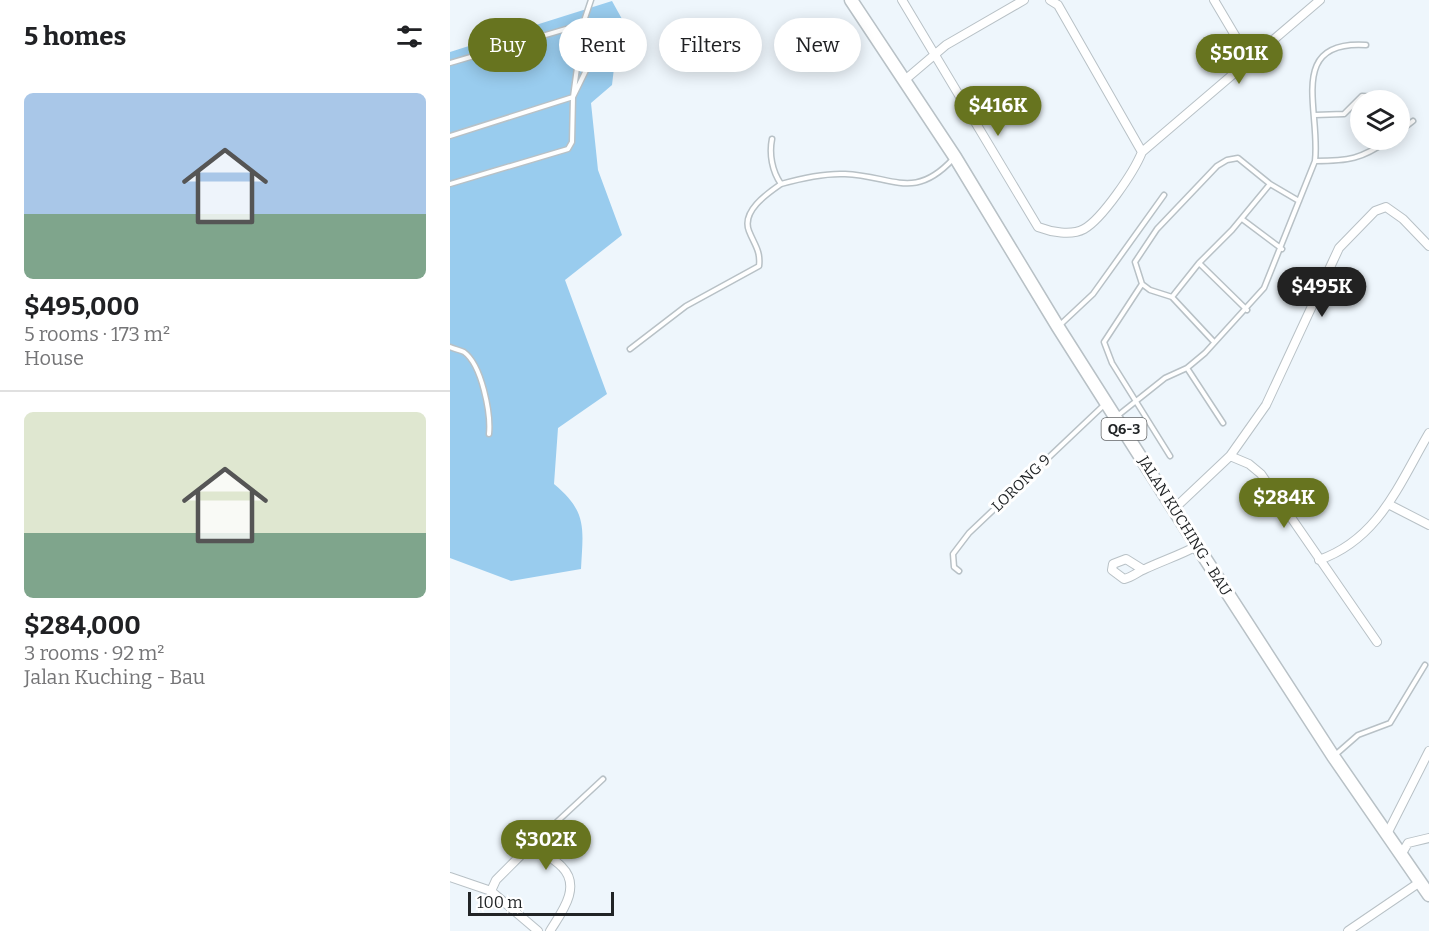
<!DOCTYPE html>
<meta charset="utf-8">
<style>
:root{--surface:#fff;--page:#f2f2f2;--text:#202124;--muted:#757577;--line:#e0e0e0;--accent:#67741f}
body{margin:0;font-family:Bitter,serif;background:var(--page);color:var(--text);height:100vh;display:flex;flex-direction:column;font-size:22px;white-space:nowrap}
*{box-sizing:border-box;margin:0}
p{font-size:20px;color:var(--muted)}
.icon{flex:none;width:33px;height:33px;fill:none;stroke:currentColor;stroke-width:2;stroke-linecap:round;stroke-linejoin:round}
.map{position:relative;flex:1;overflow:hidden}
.side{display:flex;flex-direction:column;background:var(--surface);width:450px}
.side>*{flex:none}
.guide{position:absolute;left:18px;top:18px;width:570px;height:54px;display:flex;gap:12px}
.fabs{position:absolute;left:900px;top:90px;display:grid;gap:12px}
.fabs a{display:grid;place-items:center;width:60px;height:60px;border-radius:50%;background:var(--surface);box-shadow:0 3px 15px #0003;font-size:30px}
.scale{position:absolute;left:18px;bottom:15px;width:146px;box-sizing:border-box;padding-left:6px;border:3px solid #212426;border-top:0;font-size:16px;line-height:21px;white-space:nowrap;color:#212426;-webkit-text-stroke:4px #fff;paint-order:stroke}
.price{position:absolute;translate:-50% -51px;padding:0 14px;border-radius:21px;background:var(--accent);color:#fff;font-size:20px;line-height:39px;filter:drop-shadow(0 2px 3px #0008)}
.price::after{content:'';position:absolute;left:50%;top:36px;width:18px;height:14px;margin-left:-9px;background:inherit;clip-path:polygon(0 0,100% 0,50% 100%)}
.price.selected{background:#222;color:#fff}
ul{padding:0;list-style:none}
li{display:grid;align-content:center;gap:12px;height:318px;padding:0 24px}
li+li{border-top:2px solid var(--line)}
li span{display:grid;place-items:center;height:186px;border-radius:9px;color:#555}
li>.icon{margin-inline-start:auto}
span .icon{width:108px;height:108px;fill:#fffc;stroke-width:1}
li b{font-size:26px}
h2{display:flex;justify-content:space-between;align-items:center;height:72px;padding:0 24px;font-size:26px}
.chip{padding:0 21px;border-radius:27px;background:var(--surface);box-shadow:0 3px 15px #0003;font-size:21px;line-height:54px}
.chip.selected{background:var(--accent);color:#fff}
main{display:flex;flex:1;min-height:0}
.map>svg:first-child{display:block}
.green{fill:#9ce}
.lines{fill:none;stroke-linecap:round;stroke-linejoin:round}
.lane-casing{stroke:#b8c1c6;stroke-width:7}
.street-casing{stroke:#b8c1c6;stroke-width:10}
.primary-casing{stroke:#b8c1c6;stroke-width:15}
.lane{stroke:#fff;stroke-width:4}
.street{stroke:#fff;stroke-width:8}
.primary{stroke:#fff;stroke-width:12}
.labels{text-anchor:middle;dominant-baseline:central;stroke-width:6;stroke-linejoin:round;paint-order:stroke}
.shield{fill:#fff;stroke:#646667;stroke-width:1.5}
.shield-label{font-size:14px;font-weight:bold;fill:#212426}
.street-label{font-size:15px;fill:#212426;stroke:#fff}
</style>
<main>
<section class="side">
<h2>5 homes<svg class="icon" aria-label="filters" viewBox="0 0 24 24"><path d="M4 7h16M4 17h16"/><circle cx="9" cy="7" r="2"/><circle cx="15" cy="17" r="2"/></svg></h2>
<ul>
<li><span style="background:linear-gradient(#a9c7e8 65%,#7fa58c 0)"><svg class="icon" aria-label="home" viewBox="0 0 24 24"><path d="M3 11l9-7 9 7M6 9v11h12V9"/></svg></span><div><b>$495,000</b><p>5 rooms · 173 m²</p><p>House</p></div></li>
<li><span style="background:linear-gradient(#dfe7d0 65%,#7fa58c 0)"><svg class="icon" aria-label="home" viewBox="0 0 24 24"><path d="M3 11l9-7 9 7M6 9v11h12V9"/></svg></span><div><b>$284,000</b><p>3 rooms · 92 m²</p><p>Jalan Kuching - Bau</p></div></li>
</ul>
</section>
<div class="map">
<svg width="979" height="931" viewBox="0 0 979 931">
<rect width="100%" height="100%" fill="#eef6fc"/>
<path class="green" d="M162,1L182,37L164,68L162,85L141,103L148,170L172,235L115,280L157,394L108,428L104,484C138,512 133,529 131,569L61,581L0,558V52Z"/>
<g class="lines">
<defs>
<path id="lane" d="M0,63L133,24L141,0
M865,115L894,114L912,96L929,97
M950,131L963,121
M0,136L123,97L133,24
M322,139C319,154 322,171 331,184C352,178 373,173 395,174C443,176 464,201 503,159
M865,161C899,161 911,159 939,140
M0,184L118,149L122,142L123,97L145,52
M792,219L832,249
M749,263L782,230L820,184
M692,284L700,290L722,297L764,342
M722,297L749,263L797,310
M611,324L643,294L714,195
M0,347C4,349 10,350 14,352C32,365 41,414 39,434
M180,349L236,306L309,266C311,251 304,244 299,231C291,211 318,193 331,184
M737,368L773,423
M666,417L715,378L737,368L755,353L814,288L865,161C871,111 836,40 916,45
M720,456L662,363L654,342L692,284L685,262L707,229L767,166L777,160L788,158L820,184L849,201
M509,571L504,567L503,554L519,533L654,405
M884,756L908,735L940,723L975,665
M82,845L153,779"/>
<path id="street" d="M452,0L588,227C601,232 621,236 634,229C652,219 684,172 692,152L608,5L600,0
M764,0L799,59
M456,79L496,45L574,0
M692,152L870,0
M780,456L816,405L889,248L925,211L936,207L953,219L979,246
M940,505L979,525
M725,508L780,456L799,464L811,474L927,642
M869,560C929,539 949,484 979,433
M692,569L676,559L663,564L662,570L674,579C683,577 687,572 695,569C712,561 730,555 747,546
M937,834L979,751
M951,855L958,843L979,838
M0,877L41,891L88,931
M41,891L46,880L81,845C91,853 104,858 112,867C132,887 111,913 100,931
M898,931L970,882"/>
<path id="primary" d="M401,0L505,157L608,327L747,546L883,756L979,895"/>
</defs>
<use href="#lane" class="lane-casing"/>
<use href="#street" class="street-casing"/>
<use href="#primary" class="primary-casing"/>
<use href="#lane" class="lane"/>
<use href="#street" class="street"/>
<use href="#primary" class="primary"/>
</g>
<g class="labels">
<rect class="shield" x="651.5" y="418" width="45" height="22" rx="4.5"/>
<g class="shield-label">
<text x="674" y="429">Q6-3</text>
</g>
<g class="street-label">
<text transform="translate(571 483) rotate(-44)">LORONG 9</text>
<text transform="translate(735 526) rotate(58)">JALAN KUCHING - BAU</text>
</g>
</g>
</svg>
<div class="fabs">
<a><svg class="icon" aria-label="layers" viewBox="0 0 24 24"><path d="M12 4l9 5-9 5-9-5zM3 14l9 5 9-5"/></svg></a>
</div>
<div class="scale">100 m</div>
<b class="price" style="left:789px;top:85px">$501K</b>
<b class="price" style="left:548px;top:137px">$416K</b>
<b class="price selected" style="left:872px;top:318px">$495K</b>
<b class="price" style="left:834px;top:529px">$284K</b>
<b class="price" style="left:96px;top:871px">$302K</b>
<div class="guide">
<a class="chip selected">Buy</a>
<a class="chip">Rent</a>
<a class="chip">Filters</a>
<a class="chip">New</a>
</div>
</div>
</main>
